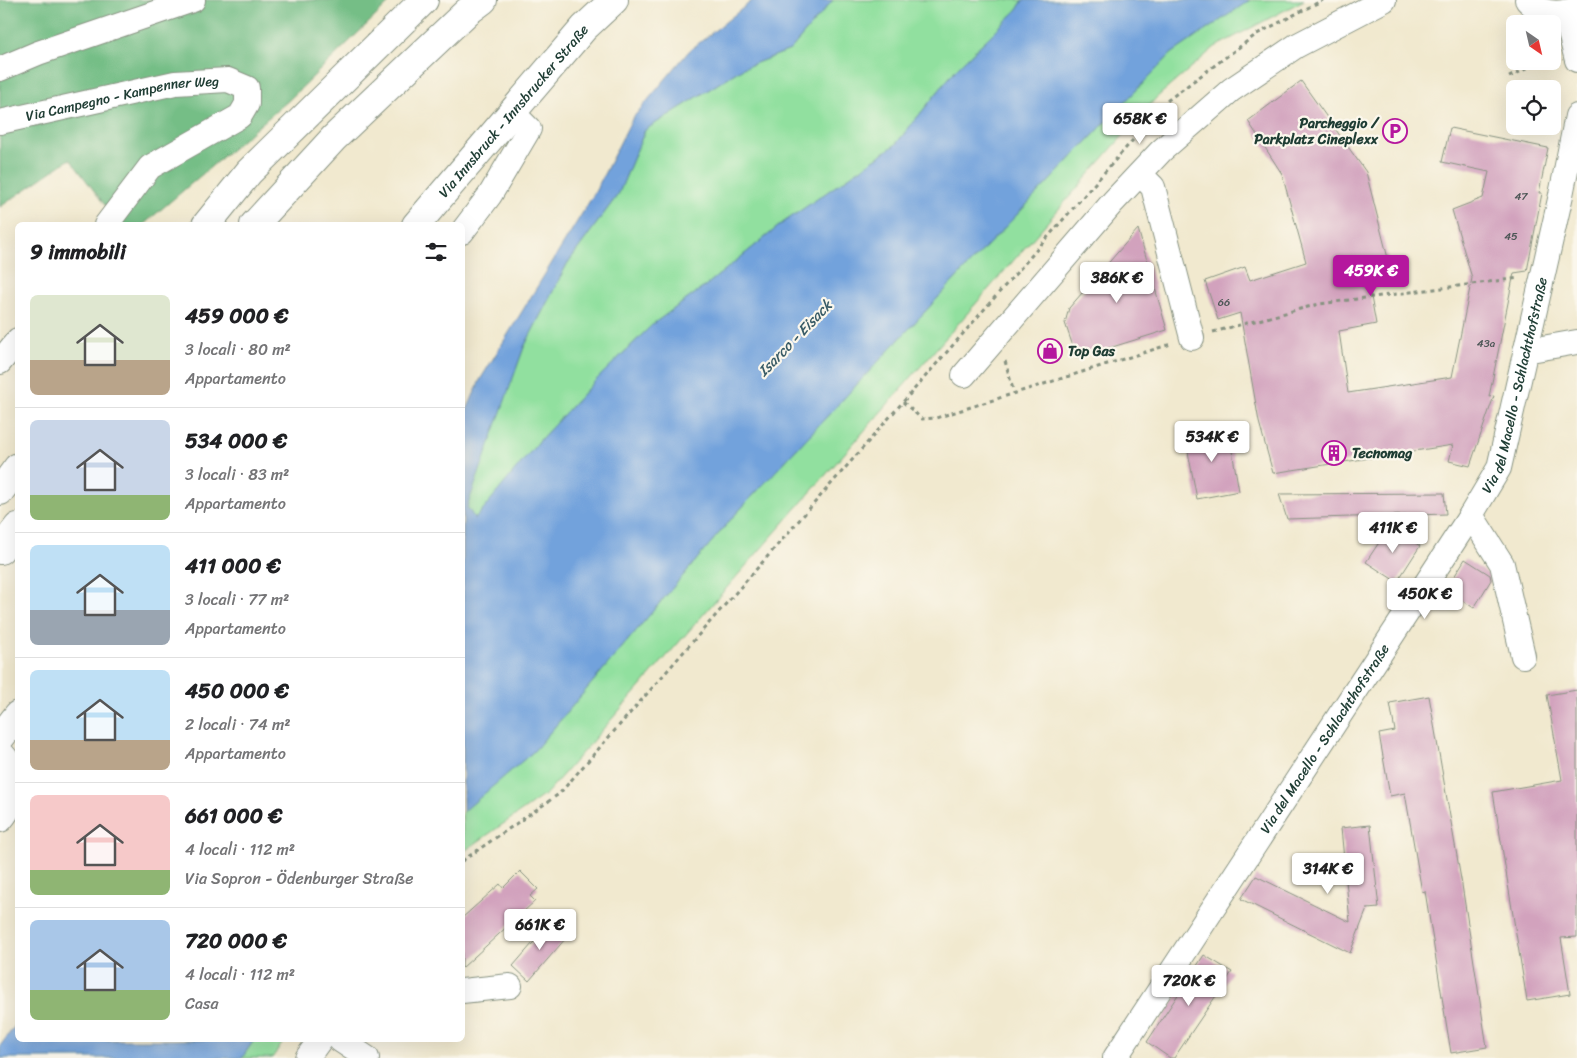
<!DOCTYPE html>
<html lang="it">
<meta charset="utf-8">
<style>
:root{--surface:#fff;--page:#f2f2f2;--text:#202124;--muted:#757577;--line:#e0e0e0;--accent:#b5179e}
body{margin:0;font-family:Sriracha,sans-serif;background:var(--page);color:var(--text);height:100vh;display:flex;flex-direction:column;font-size:19px;white-space:nowrap}
*{box-sizing:border-box;margin:0}
p{font-size:16px;color:var(--muted)}
.icon{flex:none;width:28px;height:28px;fill:none;stroke:currentColor;stroke-width:2;stroke-linecap:round;stroke-linejoin:round}
.map{position:relative;flex:1;overflow:hidden}
.panel{position:absolute;left:15px;top:222px;width:450px;height:820px;display:flex;flex-direction:column;background:var(--surface);border-radius:8px;box-shadow:0 5px 20px #0002}
.panel>*{flex:none}
.needle{width:32px;rotate:146deg}
.fabs{position:absolute;left:1506px;top:15px;display:grid;gap:10px}
.fabs a{display:grid;place-items:center;width:55px;height:55px;border-radius:8px;background:var(--surface);box-shadow:0 5px 20px #0002;font-size:25px}
.price{position:absolute;translate:-50% -42px;padding:0 11px;border-radius:5px;background:#fff;color:#222;font-size:16px;line-height:32px;filter:drop-shadow(0 1px 2px #0008)}
.price::after{content:'';position:absolute;left:50%;top:30px;width:15px;height:11px;margin-left:-8px;background:inherit;clip-path:polygon(0 0,100% 0,50% 100%)}
.price.on{background:var(--accent);color:#fff}
ul{padding:0;list-style:none}
li{display:flex;align-items:center;gap:15px;height:125px;padding:0 15px}
li+li{border-top:1px solid var(--line)}
li span{display:grid;place-items:center;flex:none;width:140px;height:100px;border-radius:8px;color:#555}
li>.icon{margin-inline-start:auto}
span .icon{width:60px;height:60px;fill:#fffc;stroke-width:1}
li b{font-size:21px}
h2{display:flex;justify-content:space-between;align-items:center;height:60px;padding:0 15px;font-size:21px}
.map>svg:first-child{display:block}
.green{fill:#91e09f;stroke:#588e6a}
.forest{fill:#74be86;stroke:#4a7e5d}
.water{fill:#72a2dc;stroke:#487088}
.building{fill:#d2a2bd}
.lines{fill:none;stroke-linecap:round;stroke-linejoin:round}
.minor-casing{stroke:#889382;stroke-width:26}
.major-casing{stroke:#889382;stroke-width:30}
.highway-casing{stroke:#889382;stroke-width:30}
.path{stroke:#889382;stroke-width:3;stroke-dasharray:4 4;stroke-linecap:butt}
.minor{stroke:#fff;stroke-width:24}
.major{stroke:#fff;stroke-width:28}
.highway{stroke:#fff;stroke-width:28}
.labels{text-anchor:middle;dominant-baseline:central;stroke-width:4.5;stroke-linejoin:round;paint-order:stroke}
.number-label{font-size:11px;fill:#4c5656}
.street-label{font-size:14px;fill:#1f3d34;stroke:#fbf7ec}
.poi-label{font-size:14px;font-weight:bold;fill:#1f3d34;stroke:#fbf7ec;text-anchor:start}
.water-label{font-size:15px;font-style:italic;fill:#385b66;stroke:#fbf7ec}
</style>
<div class="map">
<svg width="1577" height="1058" viewBox="0 0 1577 1058">
<rect width="100%" height="100%" fill="#fbf7ec"/>
<filter id="ink" filterUnits="userSpaceOnUse"><feTurbulence type="fractalNoise" baseFrequency=".02" numOctaves="2"/><feDisplacementMap in="SourceGraphic" scale="10" xChannelSelector="R" yChannelSelector="G"/><feConvolveMatrix kernelMatrix="1 2 1 2 8 2 1 2 1" color-interpolation-filters="sRGB"/></filter>
<filter id="wash" filterUnits="userSpaceOnUse"><feTurbulence type="fractalNoise" baseFrequency=".0096" numOctaves="4" result="noise"/><feDisplacementMap in="SourceGraphic" scale="20" xChannelSelector="R" yChannelSelector="G"/><feGaussianBlur stdDeviation="1.12" result="paint"/><feColorMatrix in="noise" values="0 0 0 0 0 0 0 0 0 0 0 0 0 0 0 0 0 1.4 0 .05"/><feComposite in="paint" operator="in"/></filter>
<g filter="url(#wash)">
<rect width="100%" height="100%" fill="#f1e9cf"/>
<path class="green" d="M833,0H1023L1017,10L957,68L895,145L784,222L704,287L653,324L594,382L541,439L475,520L466,507L524,347L567,264L619,193L645,130L743,68L790,50Z
M1250,0H1304L1215,47L1156,98L546,794L463,852L462,812L534,751L732,518L962,272L1171,54Z
M254,1040H283L284,1041L272,1058H242Z"/>
<path class="forest" d="M0,0H392L289,100L143,225H120L70,159L0,207Z"/>
<path class="water" d="M753,0H833L790,50L743,68L645,130L619,193L567,264L524,347L467,507L475,519L541,439L594,382L653,324L704,287L784,222L895,145L957,68L1017,10L1023,0H1250L1171,54L962,272L732,518L534,751L463,812V419L480,380L594,194L632,119L689,51Z
M17,1023L18,1040H254L242,1058H0V1046Z"/>
<g id="blocks">
<path class="building" d="M1301,81L1366,172L1391,270L1367,275L1376,324L1339,331L1348,393L1452,377L1472,278L1452,210L1483,198L1489,172L1442,162L1450,128L1548,148L1539,193H1542L1527,271L1514,273L1489,397L1494,396L1470,466L1449,461L1453,445L1273,473L1259,422L1240,313L1218,320L1205,281L1245,267L1250,280L1306,262L1282,174L1248,121Z
M1138,229L1167,330L1077,358L1065,323L1069,308Z
M1228,428L1239,491L1197,499L1185,436Z
M1444,493L1446,514L1287,519L1279,494Z
M1390,526L1420,546L1397,582L1366,562Z
M1465,559L1490,575L1491,580L1474,608L1446,590Z
M1577,690V937L1561,938L1570,994L1527,1001L1493,792L1562,780L1547,695Z
M1429,696L1462,885L1487,1047L1451,1053L1425,891L1422,892L1405,793L1390,796L1379,734L1395,731L1390,703Z
M1370,825L1379,908L1367,909L1350,953L1241,899L1256,876L1350,922L1341,828Z
M520,871L538,889L530,896L535,901L462,968V918L500,884L503,888Z
M552,921L566,938L529,981L513,966Z
M1204,955L1232,972L1174,1058H1170L1147,1042Z"/>
</g>
</g>
<g filter="url(#ink)">
<use href="#blocks" fill-opacity="0" stroke="#889382" stroke-width="1"/>
<g class="lines">
<defs>
<g id="minor">
<path d="M1527,0C1540,15 1559,15 1577,9"/>
<path d="M1565,13L1577,60"/>
<path d="M0,69L38,53L193,0"/>
<path id="s1" d="M0,122L175,83L228,80L247,88V104L240,116L150,167L106,225"/>
<path d="M1140,174L1153,187L1192,338"/>
<path d="M462,232L490,195L529,129L512,112"/>
<path d="M1525,351L1577,342"/>
<path d="M0,362L18,340"/>
<path d="M964,375L1113,202L1161,151L1231,90L1296,46L1384,0"/>
<path d="M1471,515L1502,564L1523,656"/>
<path d="M462,991L510,986"/>
<path d="M340,1040L367,1058"/>
<path d="M307,1058L320,1040"/>
<path id="s2" d="M1115,1058L1471,515L1499,468L1561,195L1577,116"/>
</g>
<g id="major">
<path id="s3" d="M416,225L584,28L614,0"/>
<path d="M0,738L18,715"/>
<path d="M0,754C17,771 15,801 0,818"/>
</g>
<path id="highway" d="M206,225L249,172L424,0
M254,225L334,138L467,12L483,0
M0,491L18,467
M0,550L18,527"/>
</defs>
<use href="#minor" class="minor-casing"/>
<use href="#major" class="major-casing"/>
<use href="#highway" class="highway-casing"/>
<path class="path" d="M1509,77L1543,61
M1213,332L1319,304L1519,278
M1005,361L1014,393
M903,402L922,419L936,418L1171,344
M462,861L559,794L1168,100L1257,34L1323,0"/>
<use href="#minor" class="minor"/>
<use href="#major" class="major"/>
<use href="#highway" class="highway"/>
</g>
</g>
<defs>
<symbol id="parking-ring" viewBox="-11 -11 22 22"><circle r="9.5" fill="#fbf7ec" stroke="#b5179e" stroke-width="1.5"/><path d="M-3.5-5.5H1a3.5 3.5 0 0 1 0 7H-1V5.5H-3.5ZM-1-3.4V-.6H.8a1.4 1.4 0 0 0 0-2.8Z" fill="#b5179e"/></symbol>
<symbol id="shop-ring" viewBox="-11 -11 22 22"><circle r="9.5" fill="#fbf7ec" stroke="#b5179e" stroke-width="1.5"/><path d="M-5-2.5h2.3a2.7 3.5 0 0 1 5.4 0H5L5.5 6h-11ZM-1.5-2.5h3a1.5 2.3 0 0 0-3 0Z" fill="#b5179e"/></symbol>
<symbol id="building-ring" viewBox="-11 -11 22 22"><circle r="9.5" fill="#fbf7ec" stroke="#b5179e" stroke-width="1.5"/><path d="M-4-6H4V6H1V3H-1V6H-4ZM-2.5-4.3h1.7v1.8h-1.7ZM.8-4.3h1.7v1.8H.8ZM-2.5-1h1.7V.8h-1.7ZM.8-1h1.7V.8H.8Z" fill="#b5179e"/></symbol>
</defs>
<g fill-rule="evenodd">
<use href="#parking-ring" x="1381" y="117" width="28" height="28"/>
<use href="#shop-ring" x="1036" y="337" width="28" height="28"/>
<use href="#building-ring" x="1320" y="439" width="28" height="28"/>
</g>
<g class="labels">
<g class="number-label">
<text x="1521" y="196">47</text>
<text x="1511" y="236">45</text>
<text x="1224" y="302">66</text>
<text x="1486" y="343">43a</text>
</g>
<g class="street-label">
<text stroke="none"><textPath href="#s1" startOffset="125">Via Campegno - Kampenner Weg</textPath></text>
<text stroke="none"><textPath href="#s3" startOffset="150">Via Innsbruck - Innsbrucker Straße</textPath></text>
<text stroke="none"><textPath href="#s2" startOffset="788">Via del Macello - Schlachthofstraße</textPath></text>
<text stroke="none"><textPath href="#s2" startOffset="382">Via del Macello - Schlachthofstraße</textPath></text>
</g>
<g class="poi-label">
<text x="1378" y="123" text-anchor="end">Parcheggio /<tspan x="1378" dy="16">Parkplatz Cineplexx</tspan></text>
<text x="1068" y="351">Top Gas</text>
<text x="1352" y="453">Tecnomag</text>
</g>
<g class="water-label">
<text transform="translate(795 338) rotate(-46)">Isarco - Eisack</text>
</g>
</g>
</svg>
<div class="fabs">
<a><svg class="needle" viewBox="-14 -14 28 28"><path d="M0-13l5 13h-10z" fill="#e53935"/><path d="M0 13l5-13h-10z" fill="#757577"/></svg></a>
<a><svg class="icon" aria-label="locate" viewBox="0 0 24 24"><circle cx="12" cy="12" r="6"/><path d="M12 2v4M12 18v4M2 12h4M18 12h4"/></svg></a>
</div>
<b class="price" style="left:1140px;top:145px">658K €</b>
<b class="price on" style="left:1371px;top:297px">459K €</b>
<b class="price" style="left:1117px;top:304px">386K €</b>
<b class="price" style="left:1212px;top:463px">534K €</b>
<b class="price" style="left:1393px;top:554px">411K €</b>
<b class="price" style="left:1425px;top:620px">450K €</b>
<b class="price" style="left:1328px;top:895px">314K €</b>
<b class="price" style="left:540px;top:951px">661K €</b>
<b class="price" style="left:1189px;top:1007px">720K €</b>
<section class="panel">
<h2>9 immobili<svg class="icon" aria-label="filters" viewBox="0 0 24 24"><path d="M4 7h16M4 17h16"/><circle cx="9" cy="7" r="2"/><circle cx="15" cy="17" r="2"/></svg></h2>
<ul>
<li><span style="background:linear-gradient(#dfe7d0 65%,#b9a48a 0)"><svg class="icon" aria-label="home" viewBox="0 0 24 24"><path d="M3 11l9-7 9 7M6 9v11h12V9"/></svg></span><div><b>459 000 €</b><p>3 locali · 80 m²</p><p>Appartamento</p></div></li>
<li><span style="background:linear-gradient(#c9d6e8 75%,#8fb573 0)"><svg class="icon" aria-label="home" viewBox="0 0 24 24"><path d="M3 11l9-7 9 7M6 9v11h12V9"/></svg></span><div><b>534 000 €</b><p>3 locali · 83 m²</p><p>Appartamento</p></div></li>
<li><span style="background:linear-gradient(#bfe0f5 65%,#9aa5b1 0)"><svg class="icon" aria-label="home" viewBox="0 0 24 24"><path d="M3 11l9-7 9 7M6 9v11h12V9"/></svg></span><div><b>411 000 €</b><p>3 locali · 77 m²</p><p>Appartamento</p></div></li>
<li><span style="background:linear-gradient(#bfe0f5 70%,#b9a48a 0)"><svg class="icon" aria-label="home" viewBox="0 0 24 24"><path d="M3 11l9-7 9 7M6 9v11h12V9"/></svg></span><div><b>450 000 €</b><p>2 locali · 74 m²</p><p>Appartamento</p></div></li>
<li><span style="background:linear-gradient(#f6c9c9 75%,#8fb573 0)"><svg class="icon" aria-label="home" viewBox="0 0 24 24"><path d="M3 11l9-7 9 7M6 9v11h12V9"/></svg></span><div><b>661 000 €</b><p>4 locali · 112 m²</p><p>Via Sopron - Ödenburger Straße</p></div></li>
<li><span style="background:linear-gradient(#a9c7e8 70%,#8fb573 0)"><svg class="icon" aria-label="home" viewBox="0 0 24 24"><path d="M3 11l9-7 9 7M6 9v11h12V9"/></svg></span><div><b>720 000 €</b><p>4 locali · 112 m²</p><p>Casa</p></div></li>
</ul>
</section>
</div>
